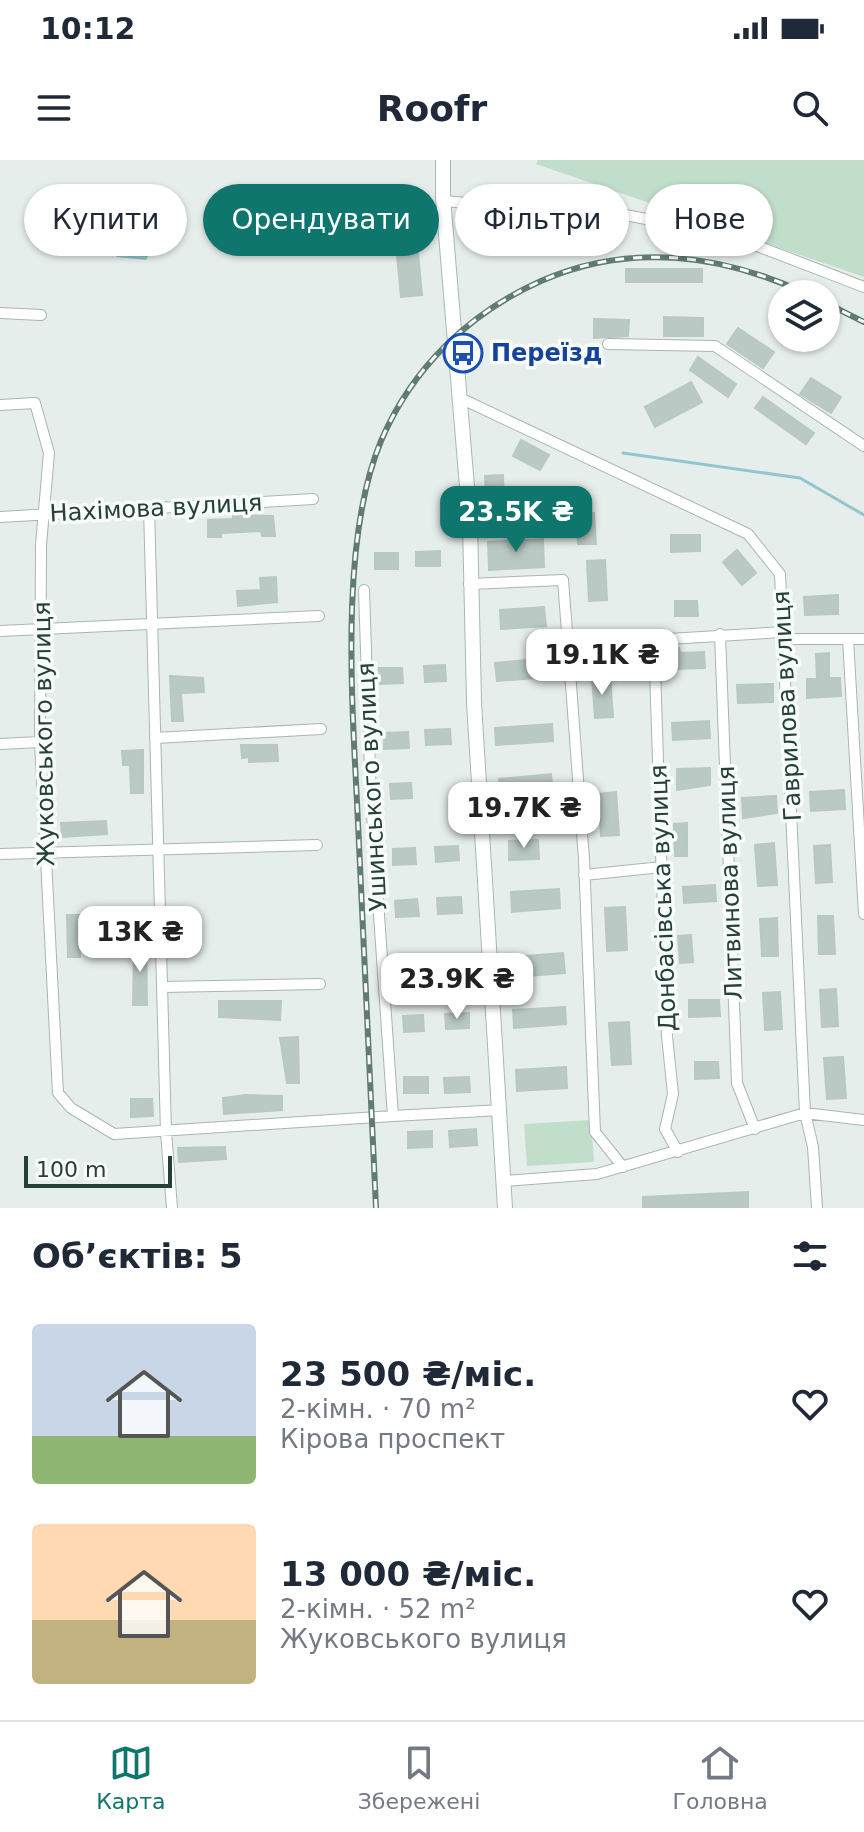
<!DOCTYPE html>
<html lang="uk">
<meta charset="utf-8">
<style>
:root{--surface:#fff;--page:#f6f6f7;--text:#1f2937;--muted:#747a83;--line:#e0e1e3;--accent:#0f766e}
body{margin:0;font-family:"DejaVu Sans",sans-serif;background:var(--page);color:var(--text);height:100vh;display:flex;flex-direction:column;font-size:30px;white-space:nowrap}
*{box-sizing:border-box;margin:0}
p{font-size:26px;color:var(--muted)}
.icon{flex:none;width:44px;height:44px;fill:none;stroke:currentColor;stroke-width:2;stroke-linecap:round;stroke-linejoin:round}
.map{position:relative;height:1048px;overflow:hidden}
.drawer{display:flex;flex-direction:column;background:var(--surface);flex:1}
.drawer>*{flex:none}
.top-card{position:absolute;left:24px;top:24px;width:816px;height:72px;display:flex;gap:16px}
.fabs{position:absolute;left:768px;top:120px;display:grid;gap:16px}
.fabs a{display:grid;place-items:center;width:72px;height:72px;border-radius:50%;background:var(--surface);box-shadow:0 2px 6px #0004;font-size:40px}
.scale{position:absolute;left:24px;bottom:20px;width:148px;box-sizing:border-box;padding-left:8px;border:4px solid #25403a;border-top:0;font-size:22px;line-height:28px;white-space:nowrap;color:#25403a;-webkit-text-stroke:6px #f7fbf9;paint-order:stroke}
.price{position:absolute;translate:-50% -68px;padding:0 18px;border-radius:16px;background:#fff;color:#222;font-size:26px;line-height:52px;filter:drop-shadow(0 2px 4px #0008)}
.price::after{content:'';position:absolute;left:50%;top:48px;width:24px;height:18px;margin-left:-12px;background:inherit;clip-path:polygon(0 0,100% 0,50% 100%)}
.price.on{background:var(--accent);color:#fff}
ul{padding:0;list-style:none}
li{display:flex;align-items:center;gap:24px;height:200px;padding:0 32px}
li span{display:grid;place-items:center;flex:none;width:224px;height:160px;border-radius:8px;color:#555}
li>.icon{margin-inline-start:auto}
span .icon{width:96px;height:96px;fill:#fffc;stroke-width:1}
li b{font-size:34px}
h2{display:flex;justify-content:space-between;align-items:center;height:96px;padding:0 32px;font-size:34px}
.tag{padding:0 28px;border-radius:36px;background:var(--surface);box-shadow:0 2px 6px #0004;font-size:28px;line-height:72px}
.tag.on{background:var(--accent);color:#fff}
.status{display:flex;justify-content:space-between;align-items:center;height:56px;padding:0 40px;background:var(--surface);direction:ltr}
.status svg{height:22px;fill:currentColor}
header{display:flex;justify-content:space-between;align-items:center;height:104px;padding:0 32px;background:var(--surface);font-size:36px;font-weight:700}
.dock{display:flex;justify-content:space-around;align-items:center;height:112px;border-top:2px solid var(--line);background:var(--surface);font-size:22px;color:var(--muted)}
.dock a{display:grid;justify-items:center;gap:4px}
.dock .on{color:var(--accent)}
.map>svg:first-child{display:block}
.green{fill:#c0dec9}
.water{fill:#91c6d1}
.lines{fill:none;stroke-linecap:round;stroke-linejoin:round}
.stream{stroke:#91c6d1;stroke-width:3}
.building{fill:#bbc9c4;stroke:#b9c8c2;stroke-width:2}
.street-casing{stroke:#a8b6b2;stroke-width:12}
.secondary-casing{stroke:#a5bab3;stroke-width:16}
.street{stroke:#fff;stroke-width:10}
.secondary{stroke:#fff;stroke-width:14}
.rail-casing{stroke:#607b75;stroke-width:6}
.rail{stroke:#f7fbf9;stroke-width:3;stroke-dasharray:9;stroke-linecap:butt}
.labels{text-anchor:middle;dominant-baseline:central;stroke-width:7;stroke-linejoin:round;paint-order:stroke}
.transit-label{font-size:24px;font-weight:bold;fill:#164399;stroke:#f7fbf9;text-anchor:start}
.street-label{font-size:24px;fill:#25403a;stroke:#f7fbf9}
</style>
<div class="status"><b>10:12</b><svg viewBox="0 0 49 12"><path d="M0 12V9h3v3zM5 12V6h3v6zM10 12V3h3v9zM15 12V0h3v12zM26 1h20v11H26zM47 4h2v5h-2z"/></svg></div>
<header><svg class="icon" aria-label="menu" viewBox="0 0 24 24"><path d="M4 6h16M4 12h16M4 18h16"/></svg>Roofr<svg class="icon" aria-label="search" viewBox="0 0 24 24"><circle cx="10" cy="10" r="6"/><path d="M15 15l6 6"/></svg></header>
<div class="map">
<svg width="864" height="1048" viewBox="0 0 864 1048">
<rect width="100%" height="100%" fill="#e6eeeb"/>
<path class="green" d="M538,0H864V117L536,4Z
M591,960L594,1002L527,1006L524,964Z"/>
<path class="water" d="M133,42L158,47L163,71L146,100L117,97L93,77L102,49Z"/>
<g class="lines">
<path class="stream" d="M623,293L800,318L864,355"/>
</g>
<path class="building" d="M397,28L402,66L386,68L381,29Z
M418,93L422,135L401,137L397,95Z
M626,109H702V122H626Z
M664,157L703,158V176H664Z
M594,159L629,160L628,176L594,178Z
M738,168L774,192L763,208L727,184Z
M698,197L736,224L728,237L690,210Z
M811,218L841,237L831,253L800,234Z
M691,222L702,242L655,267L645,247Z
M763,237L814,273L806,284L755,248Z
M521,280L549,295L540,310L513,296Z
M503,315L504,346L487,347L485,316Z
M576,353H594L596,384H578Z
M233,355L273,356L275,376H262L261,371L221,373V377H208V360L233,359Z
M671,375H700V391L671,392Z
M543,379L544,407L489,410L488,382Z
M737,390L756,413L742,425L723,402Z
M440,391V406H416V392Z
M375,393H398V409H375Z
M605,400L607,440L589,441L587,401Z
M276,417L277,442L238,446L237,431L261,430L260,418Z
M838,435V454L805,455L804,437Z
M675,441H697L698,456H675Z
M544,447L546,466L501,469L500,450Z
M671,488H679L680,493L704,492L705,508L671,509Z
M829,493V518H840L841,536L807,538V519H817L816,494Z
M547,498L549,517L497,521L495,503Z
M445,505L446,521L425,522L424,506Z
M379,508H402L403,523L380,524Z
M170,516L203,518L204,532L181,533L183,561H172Z
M610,516L613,557L595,558L592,517Z
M773,524V542L738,543L737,525Z
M709,561L710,578L673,580L672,563Z
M552,564L553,581L496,585L495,568Z
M450,569L451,584L426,585L425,570Z
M408,572L409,588L384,589V573Z
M241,585H277L278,601L249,602V597L242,598Z
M143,590V633H131L130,605H123L122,591Z
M710,608V625L677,630V609Z
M551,614L553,632L501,637L499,619Z
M411,623L412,638L391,639L390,624Z
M844,630L845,649L811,651L810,632Z
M616,632L619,675L601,676L598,634Z
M776,636L777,653L743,658L742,638Z
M106,661L107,674L62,677L61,663Z
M687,663V696H675L674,664Z
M538,680L539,699L509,700V681Z
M774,683L777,725L758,726L755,685Z
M830,685L832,722L816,723L814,686Z
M458,686L459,700L436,702L435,687Z
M415,688L416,704L393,705V689Z
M715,725L716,741L684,743L683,727Z
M559,729L560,748L512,752L511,732Z
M461,737L462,753L438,754L437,738Z
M417,739L419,756L396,757L395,741Z
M625,747L627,790L607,791L605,748Z
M67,755H79L80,797H68Z
M818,756H833L835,794H819Z
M777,758L778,796H762L760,759Z
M691,775L693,802L680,803L678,776Z
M131,784H146L147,845H133L134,796H131Z
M563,793L565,813L514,817L512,797Z
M466,800L467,816L443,817L442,801Z
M421,804L422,820L400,821L399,805Z
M836,829L838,866L822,867L820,830Z
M780,832L782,869L765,870L763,833Z
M689,840H719L720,856L689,857Z
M219,841H281L280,860L219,857Z
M565,847L566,864L514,868L513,850Z
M469,853V868L446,869L445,854Z
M423,855L424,871L404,872L403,856Z
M629,862L631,904L612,905L609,863Z
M298,877L299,923H287L280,878Z
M843,897L846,938L827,939L824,898Z
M695,902H718L719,918L695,919Z
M566,907L567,928L517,931L516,910Z
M404,917H428V933H404Z
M469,917L470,932L445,933L444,918Z
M245,935L282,936V950L224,954L223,938Z
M131,939H152L153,956L131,957Z
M476,969L477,985L450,987L449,971Z
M432,971V987L408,988V972Z
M225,987L226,999L179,1002L178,988Z
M748,1032V1048H643V1037Z"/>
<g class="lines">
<defs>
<path id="street" d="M443,41L625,55L726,74L864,127
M0,153L41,155
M608,184L715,186L864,286
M460,238L748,374L780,414L805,953L813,987L817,1048
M0,245L35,243L49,293L41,385L40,582L58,933L71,948L114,974L393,956
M149,348L166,972L172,1048
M0,357L313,339
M469,424L563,420L568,485L783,472
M364,430L371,640L393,956L501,950
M0,471L319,456
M720,474L737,923L755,969
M654,478L667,876L673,934L665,969L678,992
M784,479H864
M848,479L864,754
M568,485L584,699L595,972L623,1007
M155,578L321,569
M0,584L40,582
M0,694L317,685
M584,715L662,707
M162,827L320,824
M504,1021L597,1014L805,953L864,960"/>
<path id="secondary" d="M443,0V38L470,363L474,542L505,1048"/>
</defs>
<use href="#street" class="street-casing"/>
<use href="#secondary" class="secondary-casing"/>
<use href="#street" class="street"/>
<use href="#secondary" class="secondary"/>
<defs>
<path id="rail" d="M826,143L864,162
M376,1048C370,920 364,791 358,663C353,552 338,384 381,281C412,208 469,153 541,121C629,82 722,94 807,134"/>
</defs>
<use href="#rail" class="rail-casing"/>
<use href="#rail" class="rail"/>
</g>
<defs>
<symbol id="bus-ring" viewBox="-11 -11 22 22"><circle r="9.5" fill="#f7fbf9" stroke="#1a4fb4" stroke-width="1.5"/><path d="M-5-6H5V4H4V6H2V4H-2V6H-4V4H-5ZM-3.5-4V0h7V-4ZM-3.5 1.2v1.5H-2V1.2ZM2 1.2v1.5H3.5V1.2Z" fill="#1a4fb4"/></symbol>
</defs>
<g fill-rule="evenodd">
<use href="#bus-ring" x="441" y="171" width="44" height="44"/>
</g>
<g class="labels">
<g class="transit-label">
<text x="491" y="193">Переїзд</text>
</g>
<g class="street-label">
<text transform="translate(156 348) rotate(-3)">Нахімова вулиця</text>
<text transform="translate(787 546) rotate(-93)">Гаврилова вулиця</text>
<text transform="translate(44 574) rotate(-91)">Жуковського вулиця</text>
<text transform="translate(372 627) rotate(-93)">Ушинського вулиця</text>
<text transform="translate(730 723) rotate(-92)">Литвинова вулиця</text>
<text transform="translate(663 738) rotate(-92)">Донбасівська вулиця</text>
</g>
</g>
</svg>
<div class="fabs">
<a><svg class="icon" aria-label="layers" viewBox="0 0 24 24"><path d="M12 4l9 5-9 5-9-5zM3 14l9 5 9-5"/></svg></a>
</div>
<div class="scale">100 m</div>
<b class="price on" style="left:516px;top:394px">23.5K ₴</b>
<b class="price" style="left:602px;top:537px">19.1K ₴</b>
<b class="price" style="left:524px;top:690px">19.7K ₴</b>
<b class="price" style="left:140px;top:814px">13K ₴</b>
<b class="price" style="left:457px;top:861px">23.9K ₴</b>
<div class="top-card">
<a class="tag">Купити</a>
<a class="tag on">Орендувати</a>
<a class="tag">Фільтри</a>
<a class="tag">Нове</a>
</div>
</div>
<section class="drawer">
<h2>Об’єктів: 5<svg class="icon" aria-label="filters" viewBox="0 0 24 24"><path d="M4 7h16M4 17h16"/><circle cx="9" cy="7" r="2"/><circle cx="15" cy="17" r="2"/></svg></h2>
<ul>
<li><span style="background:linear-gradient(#c9d6e8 70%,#8fb573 0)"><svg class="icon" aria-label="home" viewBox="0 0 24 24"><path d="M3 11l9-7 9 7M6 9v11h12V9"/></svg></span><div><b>23 500 ₴/міс.</b><p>2-кімн. · 70 m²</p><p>Кірова проспект</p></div><svg class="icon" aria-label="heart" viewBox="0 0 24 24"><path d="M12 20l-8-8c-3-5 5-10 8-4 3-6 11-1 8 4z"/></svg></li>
<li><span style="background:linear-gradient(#ffd9b3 60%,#c2b280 0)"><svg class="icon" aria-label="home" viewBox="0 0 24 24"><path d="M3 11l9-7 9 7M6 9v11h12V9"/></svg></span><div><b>13 000 ₴/міс.</b><p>2-кімн. · 52 m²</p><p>Жуковського вулиця</p></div><svg class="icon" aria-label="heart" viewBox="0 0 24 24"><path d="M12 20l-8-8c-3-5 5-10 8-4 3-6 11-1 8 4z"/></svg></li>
</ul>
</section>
<nav class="dock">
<a class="on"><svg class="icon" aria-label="map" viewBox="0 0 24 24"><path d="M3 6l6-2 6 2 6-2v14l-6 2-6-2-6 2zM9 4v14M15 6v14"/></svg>Карта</a>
<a><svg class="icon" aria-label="saved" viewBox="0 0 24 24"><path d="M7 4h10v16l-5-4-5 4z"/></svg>Збережені</a>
<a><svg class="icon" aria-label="home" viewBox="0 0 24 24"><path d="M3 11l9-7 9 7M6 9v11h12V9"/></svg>Головна</a>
</nav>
